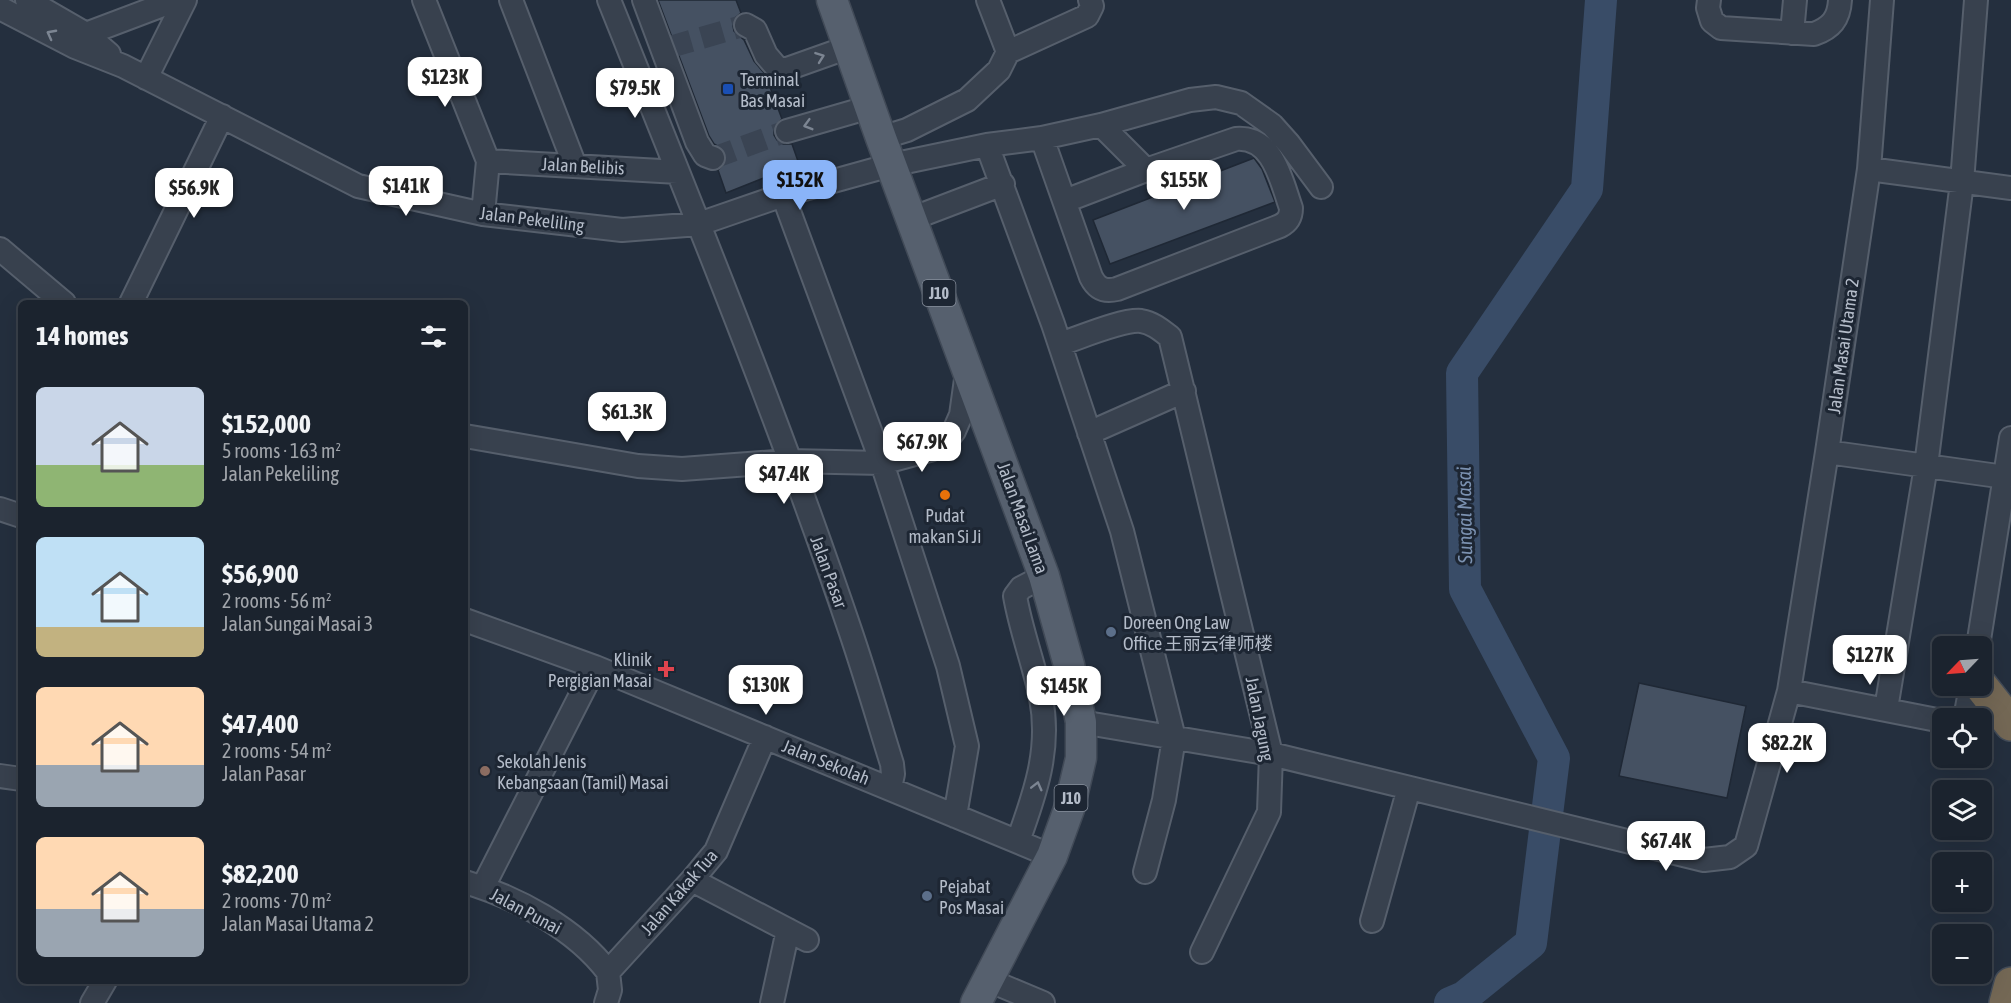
<!DOCTYPE html>
<meta charset="utf-8">
<style>
:root{--surface:#1b232e;--page:#282f3a;--text:#f1f3f6;--muted:#a0a4aa;--line:#39404a;--accent:#8ab4f8}
body{margin:0;font-family:"Asap Condensed","Noto Sans SC",sans-serif;background:var(--page);color:var(--text);height:100vh;display:flex;flex-direction:column;font-size:22px;white-space:nowrap}
*{box-sizing:border-box;margin:0}
p{font-size:20px;color:var(--muted)}
.icon{flex:none;width:33px;height:33px;fill:none;stroke:currentColor;stroke-width:2;stroke-linecap:round;stroke-linejoin:round}
.map{position:relative;flex:1;overflow:hidden}
.side{position:absolute;left:18px;top:300px;width:450px;height:684px;display:flex;flex-direction:column;background:var(--surface);border-radius:9px;box-shadow:0 6px 24px #0002,0 0 0 2px var(--line)}
.side>*{flex:none}
.needle{width:39px;rotate:245deg}
.fabs{position:absolute;left:1932px;top:636px;display:grid;gap:12px}
.fabs a{display:grid;place-items:center;width:60px;height:60px;border-radius:9px;background:var(--surface);box-shadow:0 6px 24px #0002,0 0 0 2px var(--line);font-size:30px}
.price{position:absolute;translate:-50% -51px;padding:0 14px;border-radius:12px;background:#fff;color:#222;font-size:20px;line-height:39px;filter:drop-shadow(0 2px 3px #0008)}
.price::after{content:'';position:absolute;left:50%;top:36px;width:18px;height:14px;margin-left:-9px;background:inherit;clip-path:polygon(0 0,100% 0,50% 100%)}
.price.on{background:var(--accent);color:#111}
ul{padding:0;list-style:none}
li{display:flex;align-items:center;gap:18px;height:150px;padding:0 18px}
li span{display:grid;place-items:center;flex:none;width:168px;height:120px;border-radius:9px;color:#555}
li>.icon{margin-inline-start:auto}
span .icon{width:72px;height:72px;fill:#fffc;stroke-width:1}
li b{font-size:26px}
h2{display:flex;justify-content:space-between;align-items:center;height:72px;padding:0 18px;font-size:26px}
.map>svg:first-child{display:block}
.lines{fill:none;stroke-linecap:round;stroke-linejoin:round}
.river{stroke:#394c67;stroke-width:32}
.building{fill:#455162;stroke:#1f2835;stroke-width:1.5}
.minor-tunnel{stroke:#3a4453;stroke-width:22;stroke-dasharray:22 11;stroke-linecap:butt}
.minor-casing{stroke:#565f6c;stroke-width:26}
.major-casing{stroke:#414a57;stroke-width:33}
.highway-casing{stroke:#434c59;stroke-width:36}
.minor{stroke:#38414e;stroke-width:22}
.major{stroke:#56606e;stroke-width:30}
.highway{stroke:#746855;stroke-width:33}
.oneway{stroke:#7c8592}
.transit-dot{fill:#1a4fb4;stroke:#1d2633;stroke-width:2}
.food-dot{fill:#e8710a;stroke:#1d2633;stroke-width:2}
.service-dot{fill:#5c6f8a;stroke:#1d2633;stroke-width:2}
.health-dot{fill:#e0444e;stroke:#1d2633;stroke-width:2}
.education-dot{fill:#8d6e63;stroke:#1d2633;stroke-width:2}
.labels{text-anchor:middle;dominant-baseline:central;stroke-width:6;stroke-linejoin:round;paint-order:stroke}
.shield{fill:#1d2633;stroke:#878f9c;stroke-width:1.5}
.shield-label{font-size:16px;font-weight:bold;fill:#b4bcc9}
.poi-label{font-size:18px;fill:#b4bcc9;stroke:#1d2633;text-anchor:start}
.street-label{font-size:18px;fill:#b4bcc9;stroke:#1d2633}
.water-label{font-size:20px;font-style:italic;fill:#7c92b1;stroke:#1d2633}
</style>
<div class="map">
<svg width="2011" height="1003" viewBox="0 0 2011 1003">
<rect width="100%" height="100%" fill="#242f3e"/>
<g class="lines">
<path class="river" d="M1450,1003L1464,997L1531,943L1554,758L1465,589L1462,373L1587,189L1601,0"/>
</g>
<path class="building" d="M658,0H736L741,13L734,19L733,26L734,31L744,40L754,61L765,74L782,119L774,127V135L777,140L783,144H792L799,164L726,193L718,170L725,163L726,155L723,149L714,144L709,136Z
M1254,158L1262,169L1275,202L1110,264L1093,220Z
M1639,683L1746,706L1727,798L1619,776Z"/>
<g class="lines">
<path class="minor-tunnel" d="M670,47L746,25
M713,158L787,131"/>
<defs>
<path id="minor" d="M27,0L86,34L109,54
M424,0L488,161L483,214
M511,0L575,166
M609,0C693,209 778,417 850,630C865,674 878,719 892,764L893,774L890,788
M644,0L697,142L705,155L713,158
M1709,0L1708,8L1712,21L1721,28L1814,34C1831,28 1839,19 1840,0
M0,8L75,47L123,66L358,186L483,214L622,230L699,224L783,195L891,165L987,145L1042,138L1101,125L1190,100L1216,97L1241,103L1272,125L1289,144L1321,187
M746,25L755,30L766,55L778,69H787L849,47
M1792,33L1795,0
M86,34L176,0
M1008,52L1087,16L1092,6L1090,0
M146,78L185,0
M1101,125L1146,170
M787,131L870,107
M881,138L907,130L967,100L999,70L1008,52L988,0
M1042,138L1091,277C1097,289 1105,292 1117,289L1280,226C1288,222 1291,217 1291,208C1281,180 1273,136 1236,139L1146,170L1065,201
M987,145L1053,324L1122,531L1174,738L1164,800L1145,872
M488,161L678,172
M1869,169L2011,188
M783,195L882,463L948,666L967,746L955,816
M911,219L1003,184
M0,249L64,303
M131,303L222,116
M1060,344C1079,338 1123,319 1141,321C1153,323 1161,330 1170,337L1271,754L1269,812L1202,952
M1089,433L1184,391
M465,436L638,466L682,469L789,461L882,463L930,450L947,440L954,431L961,415L967,372
M1827,452L2005,477
M0,509L21,516
M465,620L595,667L1052,856
M1978,646L2011,438
M1789,691L1942,721
M1886,709L1926,466L1962,182L1976,0
M1960,718L1966,713L1971,686
M1081,722L1271,754L1704,860L1730,857L1746,846L1789,691L1827,452L1869,169L1882,0
M0,776L21,779
M1018,841C1035,794 1051,749 1041,698C1034,664 1021,631 1015,596L1021,588L1044,576
M692,880L807,940
M465,882C516,897 576,929 608,972
M483,887L595,667
M1372,921L1409,788
M608,972L692,880L716,851L765,737
M988,980L1043,1003
M92,1003L105,981
M606,1003L610,990L608,972
M772,1003L788,930"/>
<path id="major" d="M832,0L881,138L1044,576L1069,665L1081,722V758L1069,809L1052,856L976,1003"/>
<path id="highway" d="M1981,686L2011,724
M2006,1003L2011,984"/>
</defs>
<use href="#minor" class="minor-casing"/>
<use href="#major" class="major-casing"/>
<use href="#highway" class="highway-casing"/>
<use href="#minor" class="minor"/>
<use href="#major" class="major"/>
<use href="#highway" class="highway"/>
</g>
<defs><path id="oneway-chevron" d="M-2-3.5L2.5 0L-2 3.5" fill="none" stroke-width="1.6" stroke-linecap="round" stroke-linejoin="round" transform="scale(1.5)"/></defs>
<g class="oneway">
<use href="#oneway-chevron" transform="translate(51 34) rotate(-152)"/>
<use href="#oneway-chevron" transform="translate(820 57) rotate(-20)"/>
<use href="#oneway-chevron" transform="translate(808 125) rotate(164)"/>
<use href="#oneway-chevron" transform="translate(1037 786) rotate(-76)"/>
</g>
<rect class="transit-dot" x="722" y="83" width="12" height="12" rx="3"/>
<circle class="food-dot" cx="945" cy="495" r="6"/>
<g class="service-dot">
<circle cx="1111" cy="632" r="6"/>
<circle cx="927" cy="896" r="6"/>
</g>
<path class="health-dot" d="M663 660h6v6h6v6h-6v6h-6v-6h-6v-6h6z"/>
<circle class="education-dot" cx="485" cy="771" r="6"/>
<g class="labels">
<g class="shield">
<rect x="922.5" y="280" width="33" height="26" rx="4.5"/>
<rect x="1054.5" y="785" width="33" height="26" rx="4.5"/>
</g>
<g class="shield-label">
<text x="939" y="293">J10</text>
<text x="1071" y="798">J10</text>
</g>
<g class="poi-label">
<text x="740" y="79">Terminal<tspan x="740" dy="21">Bas Masai</tspan></text>
<text x="945" y="515" text-anchor="middle">Pudat<tspan x="945" dy="21">makan Si Ji</tspan></text>
<text x="1123" y="622">Doreen Ong Law<tspan x="1123" dy="21">Office 王丽云律师楼</tspan></text>
<text x="652" y="659" text-anchor="end">Klinik<tspan x="652" dy="21">Pergigian Masai</tspan></text>
<text x="497" y="761">Sekolah Jenis<tspan x="497" dy="21">Kebangsaan (Tamil) Masai</tspan></text>
<text x="939" y="886">Pejabat<tspan x="939" dy="21">Pos Masai</tspan></text>
</g>
<g class="street-label">
<text transform="translate(583 166) rotate(3)">Jalan Belibis</text>
<text transform="translate(532 219) rotate(7)">Jalan Pekeliling</text>
<text transform="translate(1843 346) rotate(-82)">Jalan Masai Utama 2</text>
<text transform="translate(1023 518) rotate(70)">Jalan Masai Lama</text>
<text transform="translate(829 572) rotate(70)">Jalan Pasar</text>
<text transform="translate(1260 719) rotate(79)">Jalan Jagung</text>
<text transform="translate(826 762) rotate(22)">Jalan Sekolah</text>
<text transform="translate(679 892) rotate(-49)">Jalan Kakak Tua</text>
<text transform="translate(526 911) rotate(28)">Jalan Punai</text>
</g>
<g class="water-label">
<text transform="translate(1464 515) rotate(-91)">Sungai Masai</text>
</g>
</g>
</svg>
<div class="fabs">
<a><svg class="needle" viewBox="-14 -14 28 28"><path d="M0-13l5 13h-10z" fill="#e53935"/><path d="M0 13l5-13h-10z" fill="#a0a4aa"/></svg></a>
<a><svg class="icon" aria-label="locate" viewBox="0 0 24 24"><circle cx="12" cy="12" r="6"/><path d="M12 2v4M12 18v4M2 12h4M18 12h4"/></svg></a>
<a><svg class="icon" aria-label="layers" viewBox="0 0 24 24"><path d="M12 4l9 5-9 5-9-5zM3 14l9 5 9-5"/></svg></a>
<a>+</a>
<a>−</a>
</div>
<b class="price" style="left:445px;top:108px">$123K</b>
<b class="price" style="left:635px;top:119px">$79.5K</b>
<b class="price on" style="left:800px;top:211px">$152K</b>
<b class="price" style="left:1184px;top:211px">$155K</b>
<b class="price" style="left:406px;top:217px">$141K</b>
<b class="price" style="left:194px;top:219px">$56.9K</b>
<b class="price" style="left:627px;top:443px">$61.3K</b>
<b class="price" style="left:922px;top:473px">$67.9K</b>
<b class="price" style="left:784px;top:505px">$47.4K</b>
<b class="price" style="left:1870px;top:686px">$127K</b>
<b class="price" style="left:766px;top:716px">$130K</b>
<b class="price" style="left:1064px;top:717px">$145K</b>
<b class="price" style="left:1787px;top:774px">$82.2K</b>
<b class="price" style="left:1666px;top:872px">$67.4K</b>
<section class="side">
<h2>14 homes<svg class="icon" aria-label="filters" viewBox="0 0 24 24"><path d="M4 7h16M4 17h16"/><circle cx="9" cy="7" r="2"/><circle cx="15" cy="17" r="2"/></svg></h2>
<ul>
<li><span style="background:linear-gradient(#c9d6e8 65%,#8fb573 0)"><svg class="icon" aria-label="home" viewBox="0 0 24 24"><path d="M3 11l9-7 9 7M6 9v11h12V9"/></svg></span><div><b>$152,000</b><p>5 rooms · 163 m²</p><p>Jalan Pekeliling</p></div></li>
<li><span style="background:linear-gradient(#bfe0f5 75%,#c2b280 0)"><svg class="icon" aria-label="home" viewBox="0 0 24 24"><path d="M3 11l9-7 9 7M6 9v11h12V9"/></svg></span><div><b>$56,900</b><p>2 rooms · 56 m²</p><p>Jalan Sungai Masai 3</p></div></li>
<li><span style="background:linear-gradient(#ffd9b3 65%,#9aa5b1 0)"><svg class="icon" aria-label="home" viewBox="0 0 24 24"><path d="M3 11l9-7 9 7M6 9v11h12V9"/></svg></span><div><b>$47,400</b><p>2 rooms · 54 m²</p><p>Jalan Pasar</p></div></li>
<li><span style="background:linear-gradient(#ffd9b3 60%,#9aa5b1 0)"><svg class="icon" aria-label="home" viewBox="0 0 24 24"><path d="M3 11l9-7 9 7M6 9v11h12V9"/></svg></span><div><b>$82,200</b><p>2 rooms · 70 m²</p><p>Jalan Masai Utama 2</p></div></li>
</ul>
</section>
</div>
